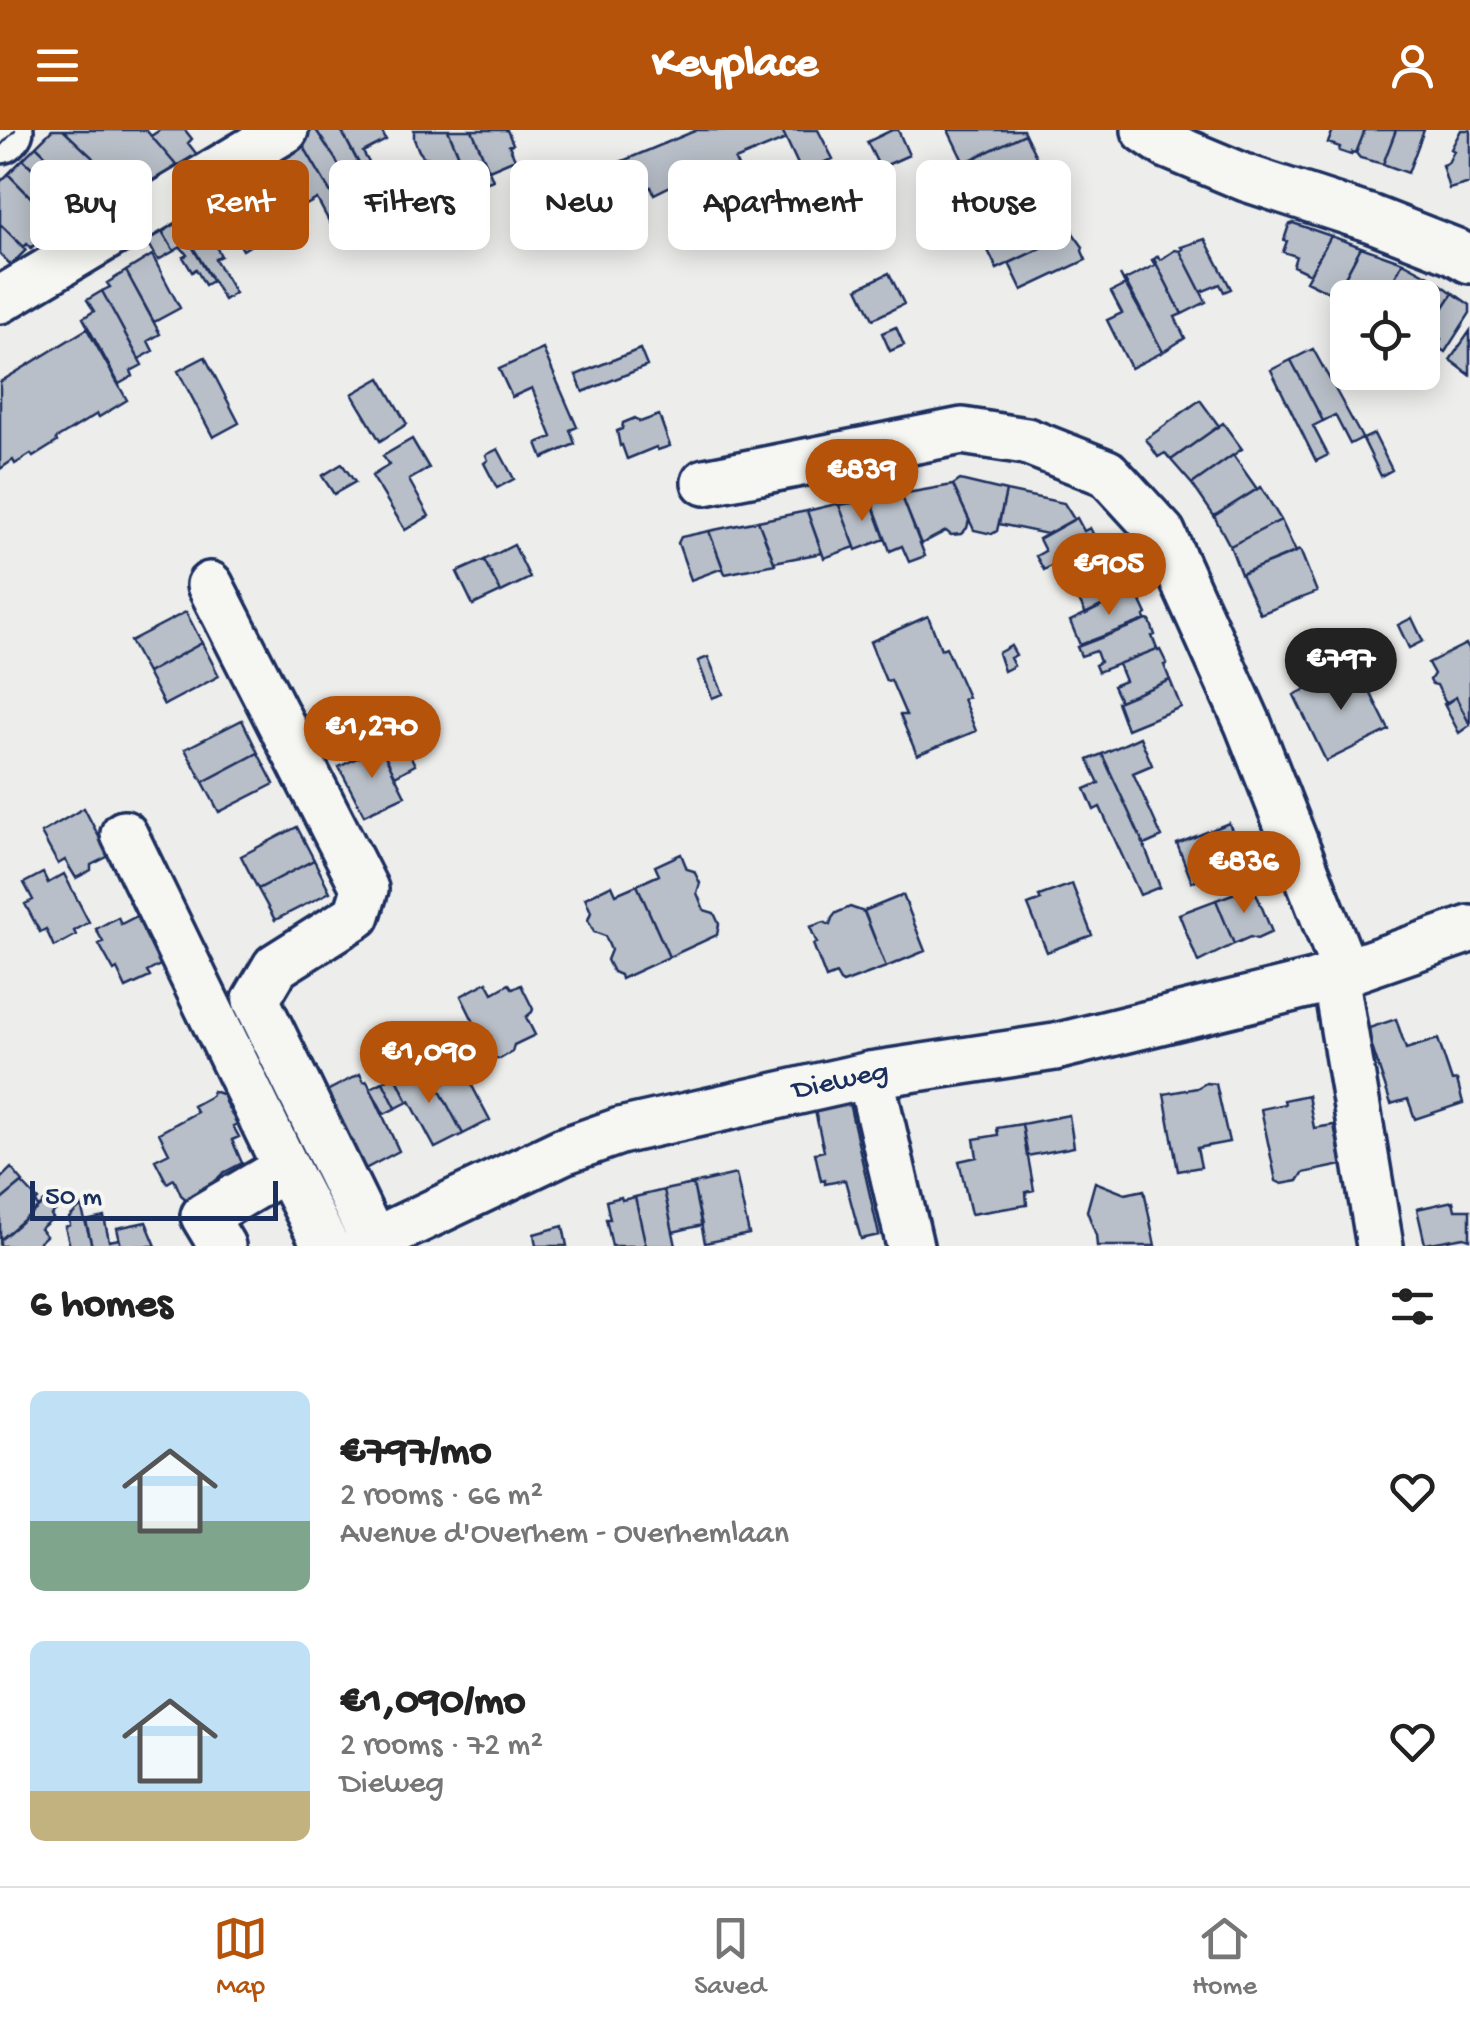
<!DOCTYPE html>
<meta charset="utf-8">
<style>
:root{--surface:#fff;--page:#f2f2f2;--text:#222;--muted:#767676;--line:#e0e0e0;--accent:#b45309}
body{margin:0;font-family:"Gochi Hand",sans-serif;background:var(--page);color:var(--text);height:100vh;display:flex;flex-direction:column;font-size:38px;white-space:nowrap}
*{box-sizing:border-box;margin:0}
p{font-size:32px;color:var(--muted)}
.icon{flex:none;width:55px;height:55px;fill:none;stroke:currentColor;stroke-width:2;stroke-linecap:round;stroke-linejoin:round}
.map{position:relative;height:1116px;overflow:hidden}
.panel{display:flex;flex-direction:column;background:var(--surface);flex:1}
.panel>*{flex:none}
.hud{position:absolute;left:30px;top:30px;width:1410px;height:90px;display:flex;gap:20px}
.controls{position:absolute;left:1330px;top:150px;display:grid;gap:20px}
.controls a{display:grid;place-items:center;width:110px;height:110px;border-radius:15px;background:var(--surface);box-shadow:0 5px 25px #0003;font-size:50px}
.scale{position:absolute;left:30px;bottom:25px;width:248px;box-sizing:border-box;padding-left:10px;border:5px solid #1b2f5e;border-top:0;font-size:28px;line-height:35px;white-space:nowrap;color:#1b2f5e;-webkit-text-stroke:8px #f6f6f2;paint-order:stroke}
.price{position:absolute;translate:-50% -85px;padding:0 22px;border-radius:35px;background:var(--accent);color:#fff;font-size:32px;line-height:65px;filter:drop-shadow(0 2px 5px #0008)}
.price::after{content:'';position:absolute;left:50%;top:60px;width:30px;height:22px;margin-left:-15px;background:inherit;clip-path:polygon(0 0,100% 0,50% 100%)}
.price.selected{background:#222;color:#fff}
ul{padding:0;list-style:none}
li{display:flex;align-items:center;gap:30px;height:250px;padding:0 30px}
li span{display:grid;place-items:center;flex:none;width:280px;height:200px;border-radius:15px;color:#555}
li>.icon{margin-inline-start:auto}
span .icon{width:120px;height:120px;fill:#fffc;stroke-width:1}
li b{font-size:42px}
h2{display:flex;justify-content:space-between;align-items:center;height:120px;padding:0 30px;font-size:42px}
.chip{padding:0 35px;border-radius:15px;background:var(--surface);box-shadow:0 5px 25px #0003;font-size:35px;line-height:90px}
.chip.selected{background:var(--accent);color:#fff}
header{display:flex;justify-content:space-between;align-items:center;height:130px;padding:0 30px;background:var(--accent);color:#fff;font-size:45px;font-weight:700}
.menu{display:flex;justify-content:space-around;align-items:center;height:140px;border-top:2px solid var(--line);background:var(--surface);font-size:28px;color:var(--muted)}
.menu a{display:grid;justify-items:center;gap:5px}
.menu .selected{color:var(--accent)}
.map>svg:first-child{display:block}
.building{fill:#b9bfc8;stroke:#1b2f5e;stroke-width:2.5}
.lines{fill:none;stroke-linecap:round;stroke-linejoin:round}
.minor-casing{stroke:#1b2f5e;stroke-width:52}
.major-casing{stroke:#1b2f5e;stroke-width:62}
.minor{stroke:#f6f6f2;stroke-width:45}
.major{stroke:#f6f6f2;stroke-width:55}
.tram{stroke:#1b2f5e;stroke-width:2.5}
.labels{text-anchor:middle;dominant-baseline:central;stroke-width:10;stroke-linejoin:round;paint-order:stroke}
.street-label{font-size:30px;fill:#1b2f5e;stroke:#f6f6f2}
</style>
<header><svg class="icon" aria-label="menu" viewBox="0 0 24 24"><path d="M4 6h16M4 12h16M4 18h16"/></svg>Keyplace<svg class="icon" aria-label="person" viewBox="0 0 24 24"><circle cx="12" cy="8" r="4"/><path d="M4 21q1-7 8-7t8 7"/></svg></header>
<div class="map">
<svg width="1470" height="1116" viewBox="0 0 1470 1116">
<rect width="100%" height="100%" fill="#edeeec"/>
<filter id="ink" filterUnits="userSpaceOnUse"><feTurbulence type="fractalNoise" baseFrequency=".01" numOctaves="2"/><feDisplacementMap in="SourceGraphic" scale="20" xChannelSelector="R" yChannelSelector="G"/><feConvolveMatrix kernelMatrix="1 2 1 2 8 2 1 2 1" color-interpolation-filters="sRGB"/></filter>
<g filter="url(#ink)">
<path class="building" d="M52,0H63L92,27L129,82L103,98L87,73L102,63L95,52L93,53L89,47L75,57L69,48L36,16Z
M63,0H146L186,47L129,82L92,27Z
M160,0H185L192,9L188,13L202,31L182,42L151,6Z
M306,0H316L336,30L350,59L334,68L297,5Z
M316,0H341L368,50L351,60L336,30Z
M341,0H381L386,10L363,22L372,38L363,42Z
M414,0H448L467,44L453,50L441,45L435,29L424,27L419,21L414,9Z
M448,0H472L493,50L472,58Z
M472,0H507L513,14L509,15L515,29L489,40Z
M697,0H782L786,9L735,30L753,72L712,90L711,87H701L695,81L694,76L698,67L702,65L693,45L654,64L651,57L585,85L572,52Z
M782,0H818L833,29L802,43Z
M892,0H898L909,25L880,38L867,12Z
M948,0H1023L1025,4L964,33Z
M1333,0H1365L1356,23L1352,22L1351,25L1339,21L1340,17L1328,13Z
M1365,0H1396L1383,34L1360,28L1356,23Z
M1396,0H1424L1408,43L1383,34Z
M1461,0H1470V53L1449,59L1442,35L1448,33L1454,21L1451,19Z
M1025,4L1038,31L988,55L982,40L963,49L957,36Z
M297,5L344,85L330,93L317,69L306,75L274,18Z
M36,16L69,48L75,56L63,68L23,29Z
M274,18L296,58L281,66L292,85L280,92L247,34Z
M23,29L77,82L61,98L8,44Z
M827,31L841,61L817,73L802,43Z
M1037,31L1051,60L995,87L989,74L985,75L977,59Z
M247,34L277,85L259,96L229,44Z
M882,38L893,63L854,81L842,57Z
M8,44L71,108L61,123L44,106L31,118L27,114L24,117L0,94V52Z
M229,44L269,111L264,114L261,109L243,120L206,57Z
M388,55L399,76L389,81L378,60Z
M206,57L225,92L208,100L189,67Z
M189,67L221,126L215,129L235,163L224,170L170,78Z
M424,74L432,94L414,103L405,83Z
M561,75L566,88L546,96L541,82Z
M170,78L212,151L205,155L196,139L192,142L183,127L187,125L181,117L174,121L154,88Z
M1062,79L1065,87H1069L1073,103L997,139L983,110L1045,80L1048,86Z
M154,88L174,121L158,130L139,96Z
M1293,93L1331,106L1310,144L1293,136L1296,126L1283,122L1287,111L1284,110L1289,95Z
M0,94L26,120L11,135L0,124Z
M1073,103L1083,117L1082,121L1086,130L1022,160L1009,133Z
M1331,106L1361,117L1335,165L1306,151Z
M1205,109L1231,159L1224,162L1220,154L1201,162L1180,121L1183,119L1181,117Z
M1361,117L1403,132L1384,168H1348V171L1336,164Z
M1175,120L1180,121L1206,172L1182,184L1154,129L1158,126L1160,130Z
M152,125L180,178L154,192L126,141Z
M1154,129L1182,184L1175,187L1185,208L1163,222L1125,150L1155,135L1152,130Z
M1403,132L1429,146L1418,168H1384Z
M126,141L160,204L148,211L153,221L139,229L102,161L110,157L107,153Z
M889,143L904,174L873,189L858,158Z
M1120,145L1163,222L1131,238L1107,190L1122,183L1111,162L1125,155Z
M1429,146L1453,163L1428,202L1422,199V168H1418Z
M102,161L142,235L131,241L133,246L119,254L83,188L94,181L87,170Z
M1453,163L1470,175V183L1445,222L1436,216L1441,209L1429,200Z
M896,197L904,215L890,221L882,203Z
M87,199L127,270L99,287L97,284L56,309L57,312L33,327L31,324L15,334L13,330L0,339V252Z
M1470,201V245L1450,230Z
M543,219L577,297L570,300L575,314L543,328L537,313L552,307L532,258L512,267L499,239Z
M640,219L647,236L583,262L576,245Z
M1313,219L1361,306L1362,308L1350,314L1335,285L1323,291L1291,230Z
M205,227L239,293L213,307L178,241Z
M1291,230L1323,291L1313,296L1328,325L1316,331L1271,240Z
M380,248L407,294L380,311L352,264Z
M1200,270L1219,296L1171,330L1165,323L1158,327L1146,309Z
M659,285L670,316L658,320L656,317L627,329L622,315L620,316L617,301L622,299L623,293L635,288L640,292Z
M1223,293L1242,319L1192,354L1171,330Z
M1374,304L1392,340L1381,346L1363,309Z
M412,309L429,338L409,350L429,386L405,400L372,346L389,335L383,326Z
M498,319L514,349L497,358L484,333L488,330L486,325Z
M1233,325L1257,359L1214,386L1192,354Z
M342,334L355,352L334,364L322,346Z
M960,350L1006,361L997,401L992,404L974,400L953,355Z
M953,355L969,390L967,398L961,404L951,405L946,401L921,414L901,364Z
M1261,357L1281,390L1230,416L1214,386Z
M1006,361L1064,373L1074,389L1047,404L999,394Z
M901,364L925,426L909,432L902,416L890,421L871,370Z
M871,370L885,409L856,420L839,375Z
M836,374L839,375L855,417L824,428L807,381Z
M807,381L822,423L774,432L758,391Z
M1077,388L1084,401L1090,398L1096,410L1044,440L1036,426L1045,421L1039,409Z
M1281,390L1296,422L1241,444L1230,416Z
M758,391L775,434L725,444L709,401Z
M709,401L723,438L691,450L678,413L681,407Z
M1096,410L1100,416L1105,414L1117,435L1073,459L1058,432Z
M514,415L530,448L501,462L484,430Z
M1300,420L1317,462L1260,484L1241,444Z
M484,430L501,462L473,475L457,442Z
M1117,435L1132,461L1086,484L1073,459Z
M1132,461L1137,470L1140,469L1147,484L1144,486L1145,490L1080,515L1070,491Z
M186,482L202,513L147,543L130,511Z
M928,486L941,519L946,517L968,567L963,569L976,601L917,625L900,585H906L891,550L886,551L870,512Z
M1412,488L1423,511L1409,518L1398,495Z
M1147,490L1150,491L1155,505L1152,506L1157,519L1098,542L1095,535L1100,532L1096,521L1081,526L1077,517Z
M202,513L219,546L164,575L147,543Z
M1466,514L1470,523V595L1456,567L1446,574L1437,555L1432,554L1430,550L1434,544L1428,533Z
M1011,516L1016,525L1010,528L1014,536L1004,541L998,523Z
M1157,519L1158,521L1160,520L1167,534L1164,535L1170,550L1120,571L1113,556L1125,551L1118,534Z
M708,527L723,564L712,568L698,531Z
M1356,534L1389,600L1326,631L1294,565Z
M1170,550L1181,577L1127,599L1117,572Z
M1456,567L1470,595L1459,603L1444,574Z
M242,590L258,623L203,652L185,619Z
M398,601L415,635L395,646L378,611Z
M1140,607L1152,635L1133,643L1162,707L1144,715L1102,624Z
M378,611L405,666L364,685L339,637L377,618L374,613Z
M258,623L274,654L219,682L203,652Z
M1102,624L1144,715L1160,757L1140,765L1100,677L1094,680L1085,659L1099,653L1088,630Z
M84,678L109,726L91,735V740L76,748L65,730L58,734L41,703Z
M1229,693L1244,731L1192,752L1177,714Z
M297,697L314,730L258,759L241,726Z
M681,724L687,739L694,741L700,753L697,763L704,780L714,783L719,794L717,805L669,827L637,755L659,745L655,736Z
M314,730L330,762L275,790L258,759Z
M43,743L48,753L64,744L89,792L74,801L76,805L54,817L46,799L40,802L25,774L33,770L24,753Z
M1072,754L1092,805L1047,822L1028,775L1041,770L1039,766Z
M612,755L616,764L637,755L669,827L621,849L620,845L613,842L607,830L611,820L605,806L594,802L588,790L591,782L585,768Z
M1254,758L1272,802L1257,809L1250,807L1234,814L1216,770L1235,763L1237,765Z
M903,765L925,821L886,837L864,781Z
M1216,770L1234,814L1198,832L1179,784Z
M850,777L864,782L886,837L843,853L840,851L836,844L826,848L813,814L817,813L810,797L824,792L830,795L832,788L836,783Z
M139,785L164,833L147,842L150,847L126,858L117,839L114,841L99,814L103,812L96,799L118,787L121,794Z
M487,852L493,863L509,854L513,859L521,855L533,879L532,882L526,887L535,905L514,915L512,922L500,929L491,927L461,866Z
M1396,889L1406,919L1438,909L1452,951L1457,950L1463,973L1415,989L1408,969L1391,974L1366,899Z
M475,897L491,927L473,936L457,906Z
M450,914L490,990L463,1004L438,957L445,953L430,924Z
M415,932L431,961L438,957L463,1004L435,1018L410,971L408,972L406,968L394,942Z
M360,944L364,952L367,951L399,1021L361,1041L321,964Z
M395,945L408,972L396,978L383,952Z
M383,952L396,978L384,984L370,958Z
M1206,953L1216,954L1229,1012L1197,1018L1201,1037L1178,1041L1164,964L1197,958Z
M213,961L227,966L225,972L237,994L233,996L239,1007L232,1010L242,1033L223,1043L218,1048V1054L189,1072L181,1065L174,1049L167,1053L155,1030L169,1023L159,1003L197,982L193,976L211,966Z
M1308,965L1314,998L1334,995L1342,1035L1303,1043L1298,1051L1282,1054L1276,1051L1261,979L1285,974L1284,970Z
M849,973L879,1105L861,1109L845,1050L825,1054V1050L821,1051L815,1023L824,1021L815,981Z
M1069,985L1074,1017L1027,1026L1022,994Z
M1022,994L1034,1060L1026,1062L1027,1075L971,1084L959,1031L977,1027L974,1009L998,1005L997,998Z
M11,1038L23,1052L0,1071V1049Z
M736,1044L749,1104L705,1113L693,1054Z
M1095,1052L1125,1064L1144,1060L1155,1116H1097L1096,1105L1087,1081Z
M22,1053L38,1070L35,1073L39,1077L0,1110V1071Z
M693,1054L702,1095L673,1102L664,1060Z
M664,1060L676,1116H646L635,1067Z
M621,1067L622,1070L635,1067L646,1116H612L606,1089H610L606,1071Z
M48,1069L57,1079L51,1085L53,1088L40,1099L46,1106L35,1116H0V1110Z
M1453,1071L1455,1080H1470V1109L1464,1107L1425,1114L1417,1079Z
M81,1076L92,1116H70L65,1097L70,1095L69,1088Z
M104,1087L109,1111L119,1109L121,1116H92L86,1091Z
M146,1092L156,1116H121L117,1098Z
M563,1096L567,1116H536L534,1104Z"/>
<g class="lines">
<defs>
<g id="minor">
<path d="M1145,0L1167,15L1246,48L1372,89L1454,121L1470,130"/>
<path d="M0,170L285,0"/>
<path d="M705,352L962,301L1026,311L1107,343L1162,403L1248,594L1345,841"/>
<path d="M210,455L365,759L357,785L276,836L256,870L373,1110"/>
<path d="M124,704L286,1038L204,1086L222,1116"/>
<path d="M1335,845L1380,1116"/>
<path d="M870,945L910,1116"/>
<path d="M286,1038L326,1116"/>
<path id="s1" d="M363,1116L563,1021L620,1001L870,945L1055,917L1314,853L1470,799"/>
</g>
<path id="major" d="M0,5L5,0"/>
</defs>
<use href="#minor" class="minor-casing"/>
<use href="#major" class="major-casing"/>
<use href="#minor" class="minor"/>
<use href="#major" class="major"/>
<path class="tram" d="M0,16L15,0"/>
</g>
</g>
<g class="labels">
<g class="street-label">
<text stroke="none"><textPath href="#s1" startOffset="508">Dieweg</textPath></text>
</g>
</g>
</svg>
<div class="controls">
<a><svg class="icon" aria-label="locate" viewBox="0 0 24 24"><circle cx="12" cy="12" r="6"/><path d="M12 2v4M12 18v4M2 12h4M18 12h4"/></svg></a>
</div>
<div class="scale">50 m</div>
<b class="price" style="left:862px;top:394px">€839</b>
<b class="price" style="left:1109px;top:488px">€905</b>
<b class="price selected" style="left:1341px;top:583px">€797</b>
<b class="price" style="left:372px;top:651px">€1,270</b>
<b class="price" style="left:1244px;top:786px">€836</b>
<b class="price" style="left:429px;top:976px">€1,090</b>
<div class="hud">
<a class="chip">Buy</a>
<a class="chip selected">Rent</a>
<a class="chip">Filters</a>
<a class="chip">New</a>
<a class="chip">Apartment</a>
<a class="chip">House</a>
</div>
</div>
<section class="panel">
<h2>6 homes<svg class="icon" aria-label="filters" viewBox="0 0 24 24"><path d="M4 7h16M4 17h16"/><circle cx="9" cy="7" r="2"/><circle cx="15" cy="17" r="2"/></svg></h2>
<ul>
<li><span style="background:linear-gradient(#bfe0f5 65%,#7fa58c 0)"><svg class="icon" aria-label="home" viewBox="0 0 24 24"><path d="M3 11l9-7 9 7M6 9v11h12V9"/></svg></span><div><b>€797/mo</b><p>2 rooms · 66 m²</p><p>Avenue d'Overhem - Overhemlaan</p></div><svg class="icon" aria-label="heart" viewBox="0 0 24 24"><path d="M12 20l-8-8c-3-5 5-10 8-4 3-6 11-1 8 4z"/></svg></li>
<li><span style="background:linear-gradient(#bfe0f5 75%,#c2b280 0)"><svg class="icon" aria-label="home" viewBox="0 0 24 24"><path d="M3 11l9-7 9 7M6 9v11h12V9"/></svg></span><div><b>€1,090/mo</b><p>2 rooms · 72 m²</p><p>Dieweg</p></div><svg class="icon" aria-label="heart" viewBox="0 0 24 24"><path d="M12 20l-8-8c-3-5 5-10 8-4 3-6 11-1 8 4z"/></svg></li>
</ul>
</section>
<nav class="menu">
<a class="selected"><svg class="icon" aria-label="map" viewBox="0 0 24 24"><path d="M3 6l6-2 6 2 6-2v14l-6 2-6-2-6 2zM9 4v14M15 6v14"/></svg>Map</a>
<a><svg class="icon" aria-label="saved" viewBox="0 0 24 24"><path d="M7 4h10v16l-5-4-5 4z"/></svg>Saved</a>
<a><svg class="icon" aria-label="home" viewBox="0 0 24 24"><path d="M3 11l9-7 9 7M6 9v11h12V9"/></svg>Home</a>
</nav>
